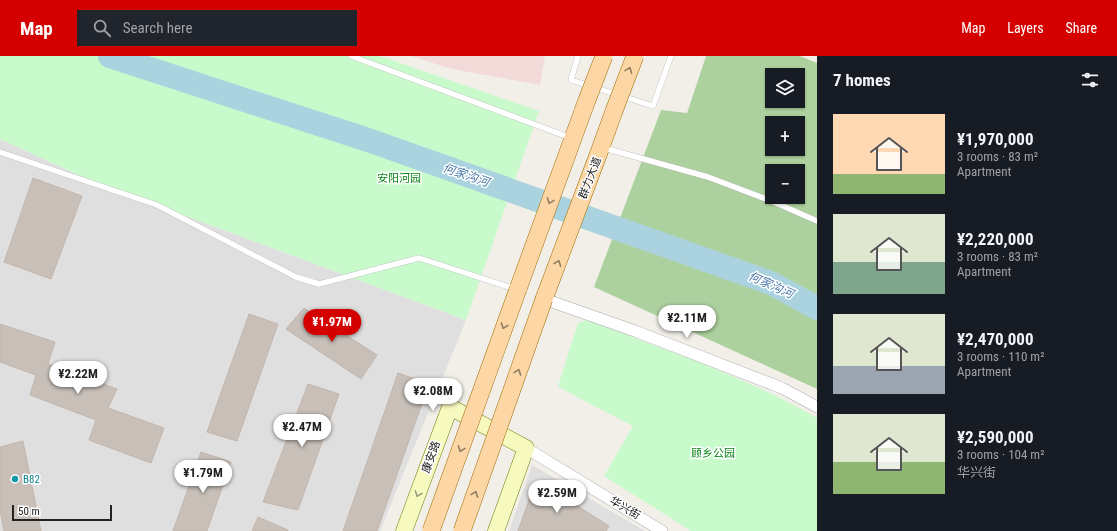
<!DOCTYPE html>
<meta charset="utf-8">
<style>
:root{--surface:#171b24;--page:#20242c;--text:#f1f3f6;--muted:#9ea1a6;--accent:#d40000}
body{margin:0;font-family:"Roboto Condensed","Noto Sans SC",sans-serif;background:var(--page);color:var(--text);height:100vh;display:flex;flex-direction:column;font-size:15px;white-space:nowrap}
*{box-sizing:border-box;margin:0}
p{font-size:13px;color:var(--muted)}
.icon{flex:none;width:22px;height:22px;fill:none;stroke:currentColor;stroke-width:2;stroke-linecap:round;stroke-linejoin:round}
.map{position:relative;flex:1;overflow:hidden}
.side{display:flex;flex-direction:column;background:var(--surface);width:300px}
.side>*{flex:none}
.controls{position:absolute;left:765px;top:12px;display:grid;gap:8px}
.controls a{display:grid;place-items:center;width:40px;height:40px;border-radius:0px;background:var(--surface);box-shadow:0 1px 3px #0004;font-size:20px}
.scale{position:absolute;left:12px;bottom:10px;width:100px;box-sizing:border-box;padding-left:4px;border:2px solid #222;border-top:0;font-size:11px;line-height:14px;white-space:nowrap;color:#222;-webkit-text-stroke:3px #fff;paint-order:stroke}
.price{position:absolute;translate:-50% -34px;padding:0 9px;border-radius:14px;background:#fff;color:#222;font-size:13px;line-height:26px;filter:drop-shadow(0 1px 2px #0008)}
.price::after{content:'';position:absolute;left:50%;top:24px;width:12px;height:9px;margin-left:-6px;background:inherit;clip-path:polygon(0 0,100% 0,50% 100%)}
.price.active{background:var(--accent);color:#fff}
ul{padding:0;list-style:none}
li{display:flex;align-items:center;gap:12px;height:100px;padding:0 16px}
li span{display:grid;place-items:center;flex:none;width:112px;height:80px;border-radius:0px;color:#555}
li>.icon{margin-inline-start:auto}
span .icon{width:48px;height:48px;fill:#fffc;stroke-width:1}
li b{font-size:17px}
h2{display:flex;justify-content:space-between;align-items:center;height:48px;padding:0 16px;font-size:17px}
header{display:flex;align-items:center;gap:24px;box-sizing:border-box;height:56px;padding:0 20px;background:var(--accent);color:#fff}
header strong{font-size:19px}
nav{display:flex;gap:22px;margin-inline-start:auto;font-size:14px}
.search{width:280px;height:36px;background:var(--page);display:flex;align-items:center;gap:10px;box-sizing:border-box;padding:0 14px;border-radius:0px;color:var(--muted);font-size:15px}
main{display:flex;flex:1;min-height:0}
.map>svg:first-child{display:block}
.residential{fill:#e0dfdf}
.commercial{fill:#f2dad9}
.forest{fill:#add19e;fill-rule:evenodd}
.park{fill:#c8facc}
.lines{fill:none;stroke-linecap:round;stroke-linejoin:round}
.river{stroke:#aad3df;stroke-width:24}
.building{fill:#c7bfb8;stroke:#c4b6ab}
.service-casing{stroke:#a9a9a9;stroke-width:6}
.minor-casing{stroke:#a9a9a9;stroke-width:12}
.secondary-casing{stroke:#707d05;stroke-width:17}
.primary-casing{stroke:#a06b00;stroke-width:18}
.service{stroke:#fff;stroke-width:5.5}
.minor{stroke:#fff;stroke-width:11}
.secondary{stroke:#f7fabf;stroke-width:16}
.primary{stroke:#fcd6a4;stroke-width:17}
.primary-bridge-casing{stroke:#a06b00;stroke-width:18;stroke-linecap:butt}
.primary-bridge{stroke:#fcd6a4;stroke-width:17}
.oneway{stroke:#8f7c63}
.oneway2{stroke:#979978}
.culture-dot{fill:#0f9aa8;stroke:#fff;stroke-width:1.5}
.labels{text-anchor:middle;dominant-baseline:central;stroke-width:3;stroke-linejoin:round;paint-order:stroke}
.park-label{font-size:11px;fill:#0c8416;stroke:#fff}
.street-label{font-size:11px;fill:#222;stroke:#fff}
.culture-label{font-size:11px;fill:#0d838f;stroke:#fff;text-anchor:start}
.water-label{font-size:12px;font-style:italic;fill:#4a7aab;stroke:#fff}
</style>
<header>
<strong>Map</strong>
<div class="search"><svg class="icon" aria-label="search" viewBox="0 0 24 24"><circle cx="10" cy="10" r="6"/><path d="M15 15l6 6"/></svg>Search here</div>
<nav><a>Map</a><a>Layers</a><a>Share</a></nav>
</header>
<main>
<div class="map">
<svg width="817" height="475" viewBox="0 0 817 475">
<rect width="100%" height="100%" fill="#f2efe9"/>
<path class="residential" d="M0,83L94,126L466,264L380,475H0Z
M532,409L645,475H509Z"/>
<path class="commercial" d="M411,0H543L545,2L540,29L452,13Z"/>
<path class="forest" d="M706,0H800L817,7V333L594,231L661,54L687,57ZM772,19H798V45H772ZM772,67H798V93H772ZM772,115H798V141H772Z"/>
<path class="park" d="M0,0H380L539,55L466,264L94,126L0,83Z
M587,264C665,294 745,320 817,362V475H691L604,420L633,370L575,340L558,330L578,267Z"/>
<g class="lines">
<path class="river" d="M110,0L371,85L771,227L817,252"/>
</g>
<path class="building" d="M33,122L82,140L51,223L4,206Z
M304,252L377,299L361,323L286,273Z
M249,258L278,268L237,385L207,376Z
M0,268L55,286L48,308L117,333L108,352L164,372L151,407L89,384L96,364L30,339L36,319L0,306Z
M398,317L429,328L377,475H343Z
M308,328L339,338L298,454L263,446Z
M23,385L41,475H4L0,454V391Z
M201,396L231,406L207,475H173Z
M540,429L546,430L609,470L606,475H518L532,435Z
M258,461L288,474V475H252Z"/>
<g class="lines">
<defs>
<path id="service" d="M351,0L571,82
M578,0L571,24L653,50L671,0
M604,92L708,121L774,146L817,165
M0,96L157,149L296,221L319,228L419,202L515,233"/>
<path id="minor" d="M544,243L635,275L782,332L817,351
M526,392L662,475"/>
<path id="secondary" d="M404,475L450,351L526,392L496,475"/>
<path id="primary" d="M518,233L587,44
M544,243L601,91L614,55"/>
</defs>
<use href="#service" class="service-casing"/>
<use href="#minor" class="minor-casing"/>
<use href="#secondary" class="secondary-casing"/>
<use href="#primary" class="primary-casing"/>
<use href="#service" class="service"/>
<use href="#minor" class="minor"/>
<use href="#secondary" class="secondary"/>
<use href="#primary" class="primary"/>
<defs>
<path id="primary-bridge" d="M587,44L604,0
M614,55L635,0
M431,475L518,233
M462,475L544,243"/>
</defs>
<use href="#primary-bridge" class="primary-bridge-casing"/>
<use href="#primary-bridge" class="primary-bridge"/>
</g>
<defs><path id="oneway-chevron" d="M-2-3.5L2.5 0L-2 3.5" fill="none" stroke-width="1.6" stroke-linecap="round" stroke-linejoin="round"/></defs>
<g class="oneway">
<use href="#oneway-chevron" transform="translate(629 14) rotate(-69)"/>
<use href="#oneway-chevron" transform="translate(550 145) rotate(110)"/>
<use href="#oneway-chevron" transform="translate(558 207) rotate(-69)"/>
<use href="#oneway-chevron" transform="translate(504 270) rotate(110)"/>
<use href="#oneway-chevron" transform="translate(518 316) rotate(-70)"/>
<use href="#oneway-chevron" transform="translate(461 393) rotate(110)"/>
<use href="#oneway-chevron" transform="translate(475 438) rotate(-70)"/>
</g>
<use class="oneway2" href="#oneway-chevron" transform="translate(418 438) rotate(110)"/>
<circle class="culture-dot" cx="15" cy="423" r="4"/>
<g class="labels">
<g class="park-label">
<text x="399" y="122">安阳河园</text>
<text x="713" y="397">顾乡公园</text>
</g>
<g class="street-label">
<text transform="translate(590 122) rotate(-69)">群力大道</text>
<text transform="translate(431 401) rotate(-70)">康安路</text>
<text transform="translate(625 452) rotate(31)">华兴街</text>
</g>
<g class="culture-label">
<text x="23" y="423">B82</text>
</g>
<g class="water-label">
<text transform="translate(466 119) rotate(19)">何家沟河</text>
<text transform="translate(771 229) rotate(24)">何家沟河</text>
</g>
</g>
</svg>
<div class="controls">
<a><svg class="icon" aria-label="layers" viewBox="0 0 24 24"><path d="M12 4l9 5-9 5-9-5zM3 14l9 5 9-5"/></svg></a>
<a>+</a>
<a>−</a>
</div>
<div class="scale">50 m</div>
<b class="price" style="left:687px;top:283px">¥2.11M</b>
<b class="price active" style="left:332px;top:287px">¥1.97M</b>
<b class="price" style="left:78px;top:339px">¥2.22M</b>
<b class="price" style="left:433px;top:356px">¥2.08M</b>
<b class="price" style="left:302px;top:392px">¥2.47M</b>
<b class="price" style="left:203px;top:438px">¥1.79M</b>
<b class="price" style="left:557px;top:458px">¥2.59M</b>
</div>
<section class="side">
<h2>7 homes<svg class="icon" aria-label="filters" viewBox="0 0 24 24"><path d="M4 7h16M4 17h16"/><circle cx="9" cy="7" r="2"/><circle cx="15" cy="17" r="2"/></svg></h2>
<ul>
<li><span style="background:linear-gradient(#ffd9b3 75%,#8fb573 0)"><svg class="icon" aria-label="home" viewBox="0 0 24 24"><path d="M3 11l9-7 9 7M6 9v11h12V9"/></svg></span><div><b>¥1,970,000</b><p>3 rooms · 83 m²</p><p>Apartment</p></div></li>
<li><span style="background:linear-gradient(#dfe7d0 60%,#7fa58c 0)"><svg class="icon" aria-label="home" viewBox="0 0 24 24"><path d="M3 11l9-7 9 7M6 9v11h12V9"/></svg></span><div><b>¥2,220,000</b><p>3 rooms · 83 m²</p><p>Apartment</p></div></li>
<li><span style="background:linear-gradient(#dfe7d0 65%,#9aa5b1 0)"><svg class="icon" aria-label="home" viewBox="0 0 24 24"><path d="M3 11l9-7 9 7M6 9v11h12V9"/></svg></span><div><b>¥2,470,000</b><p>3 rooms · 110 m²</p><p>Apartment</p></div></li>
<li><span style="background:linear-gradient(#dfe7d0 60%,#8fb573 0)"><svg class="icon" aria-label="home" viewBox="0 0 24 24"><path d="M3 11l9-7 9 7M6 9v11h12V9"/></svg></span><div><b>¥2,590,000</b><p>3 rooms · 104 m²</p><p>华兴街</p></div></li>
</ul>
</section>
</main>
